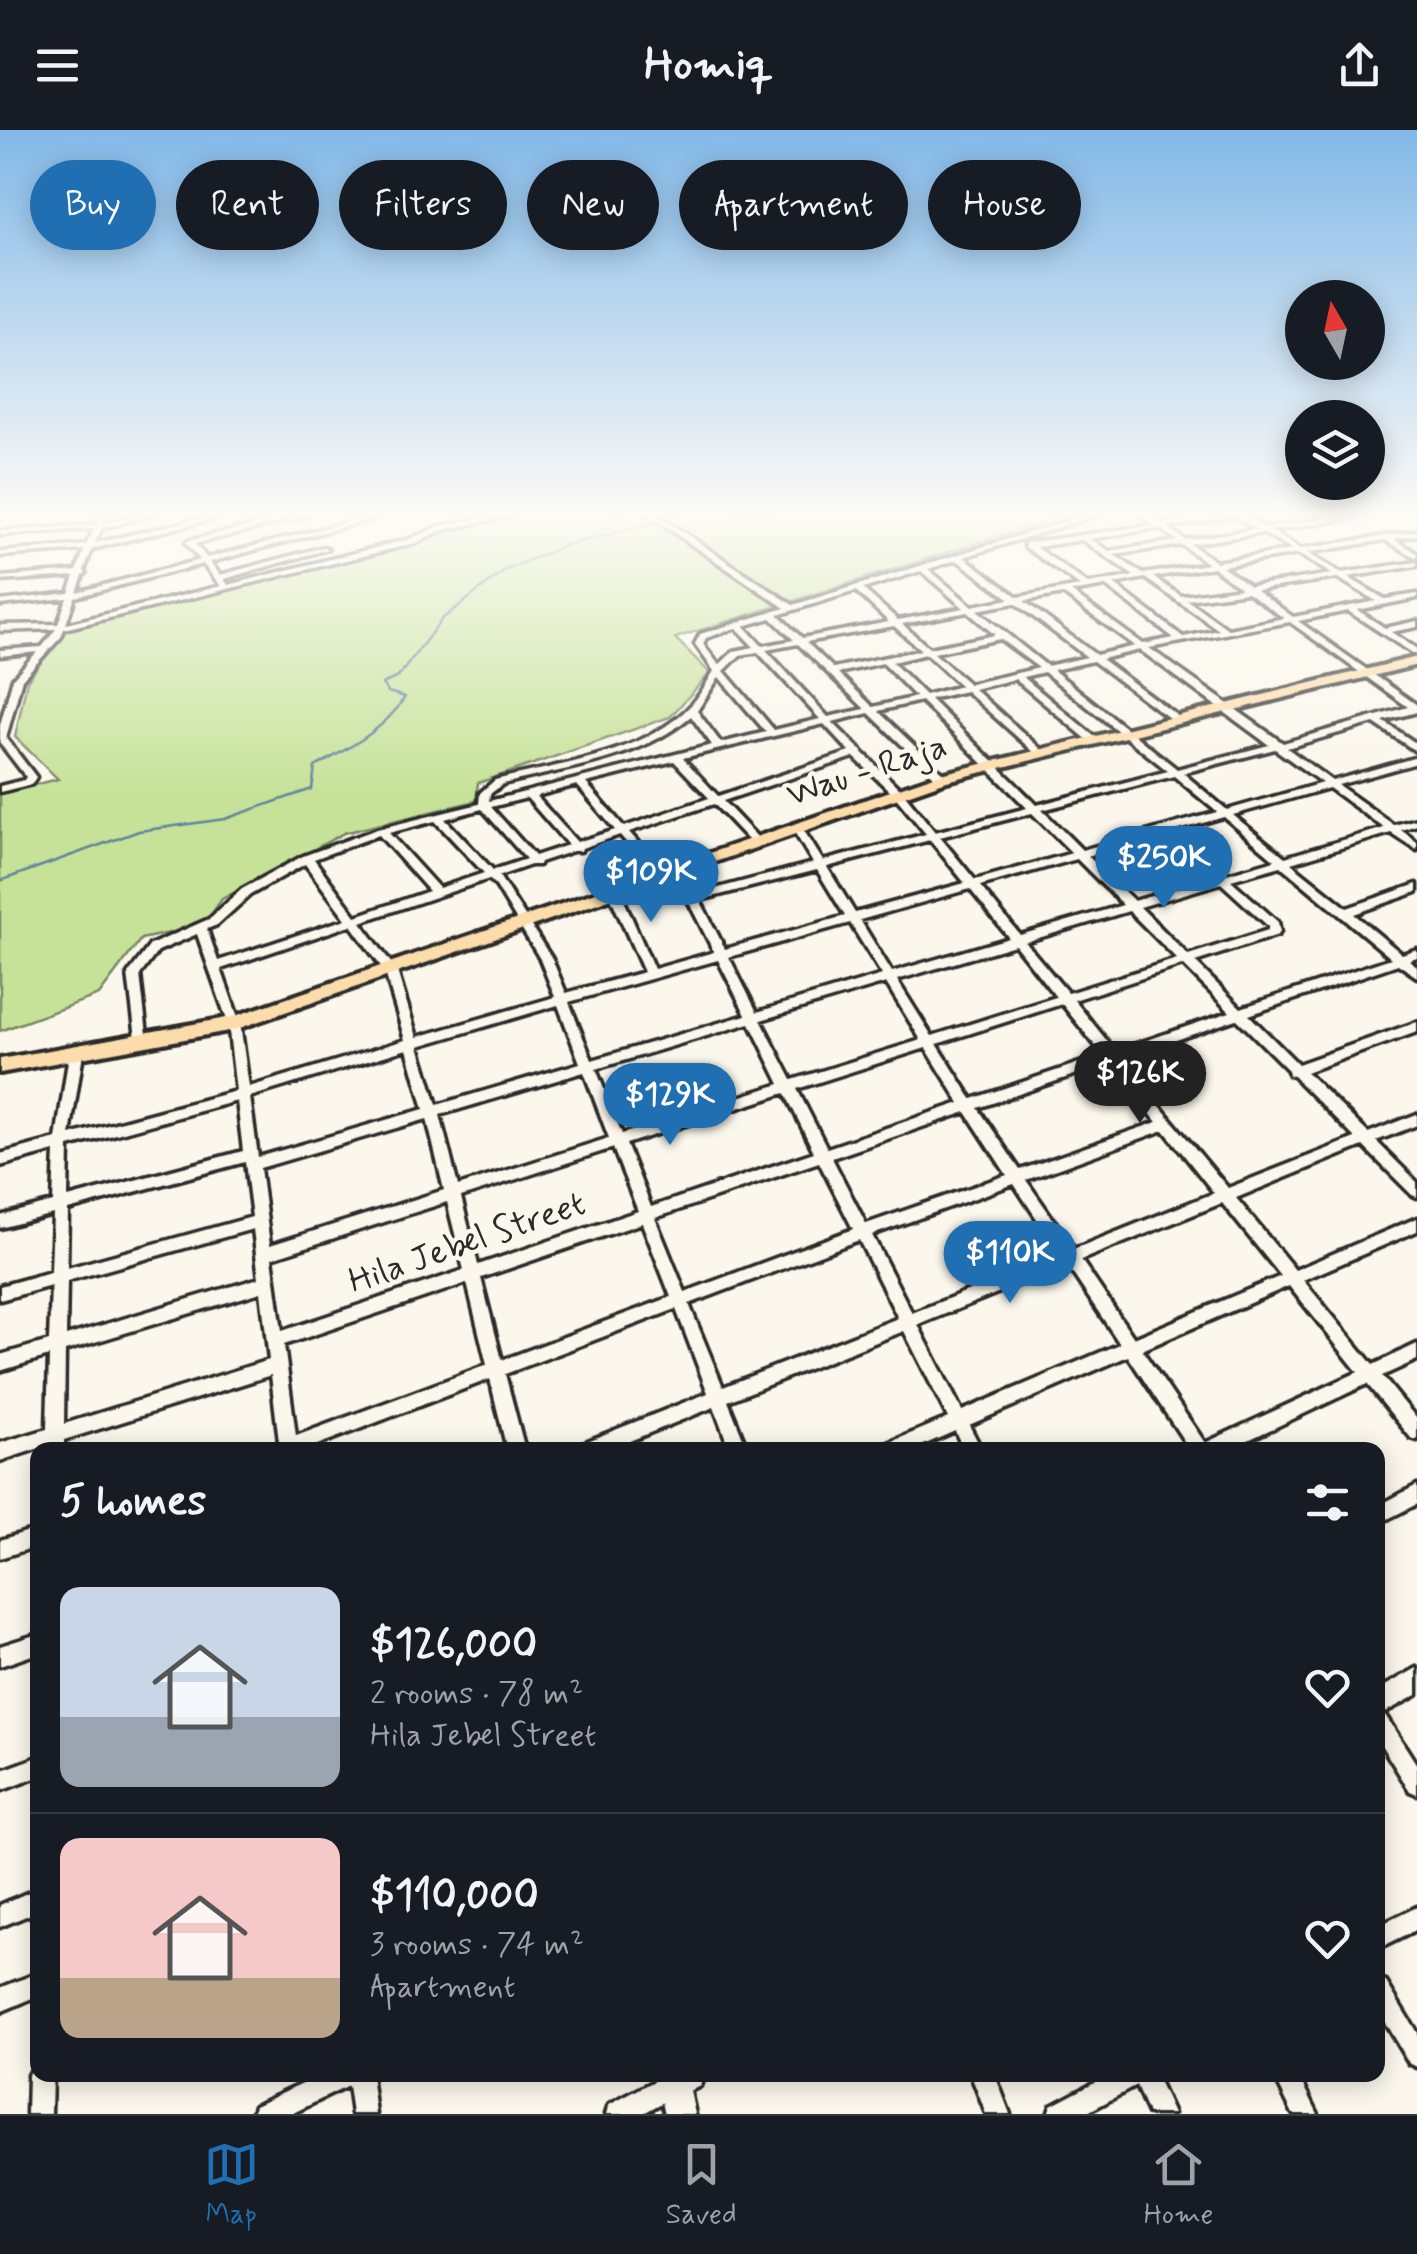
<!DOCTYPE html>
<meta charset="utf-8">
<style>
:root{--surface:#171b24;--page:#20242c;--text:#f1f3f6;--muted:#9ea1a6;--line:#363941;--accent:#1f6fb2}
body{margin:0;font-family:Mynerve,sans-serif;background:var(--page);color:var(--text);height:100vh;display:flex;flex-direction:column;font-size:38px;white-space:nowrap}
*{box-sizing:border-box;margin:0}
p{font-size:32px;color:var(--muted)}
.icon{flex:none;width:55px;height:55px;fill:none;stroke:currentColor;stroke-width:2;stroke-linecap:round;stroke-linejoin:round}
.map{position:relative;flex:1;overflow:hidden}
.details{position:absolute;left:30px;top:1312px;width:1355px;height:640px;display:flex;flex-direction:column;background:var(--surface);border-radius:20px;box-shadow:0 5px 25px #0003}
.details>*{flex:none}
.guide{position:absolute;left:30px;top:30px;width:1358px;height:90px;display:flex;gap:20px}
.needle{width:65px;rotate:351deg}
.fabs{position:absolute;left:1285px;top:150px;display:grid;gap:20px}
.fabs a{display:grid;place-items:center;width:100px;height:100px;border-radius:50%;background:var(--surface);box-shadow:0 5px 25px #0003;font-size:50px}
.price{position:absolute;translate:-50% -85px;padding:0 22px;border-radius:35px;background:var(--accent);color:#fff;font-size:32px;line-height:65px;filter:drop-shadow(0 2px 5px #0008)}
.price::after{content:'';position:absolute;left:50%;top:60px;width:30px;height:22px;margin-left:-15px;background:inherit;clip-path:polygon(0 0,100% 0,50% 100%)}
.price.on{background:#222;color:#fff}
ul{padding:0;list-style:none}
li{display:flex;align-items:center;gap:30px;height:250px;padding:0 30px}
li+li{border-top:2px solid var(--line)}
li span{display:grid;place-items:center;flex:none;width:280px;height:200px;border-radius:20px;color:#555}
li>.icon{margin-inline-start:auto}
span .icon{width:120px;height:120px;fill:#fffc;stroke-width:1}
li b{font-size:42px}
h2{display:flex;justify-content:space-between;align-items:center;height:120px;padding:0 30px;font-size:42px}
.pill{padding:0 35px;border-radius:45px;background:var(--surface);box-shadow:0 5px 25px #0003;font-size:35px;line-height:90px}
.pill.on{background:var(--accent);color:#fff}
header{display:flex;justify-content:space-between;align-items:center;height:130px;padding:0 30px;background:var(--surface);font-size:45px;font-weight:800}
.tabs{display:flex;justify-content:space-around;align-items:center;height:140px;border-top:2px solid var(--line);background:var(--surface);font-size:28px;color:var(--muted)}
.tabs a{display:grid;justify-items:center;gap:5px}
.tabs .on{color:var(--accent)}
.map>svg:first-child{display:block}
.green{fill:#c6e299;stroke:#788662;stroke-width:2.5}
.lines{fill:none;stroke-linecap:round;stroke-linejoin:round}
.stream{stroke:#63849c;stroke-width:2.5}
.minor-casing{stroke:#2b2b2b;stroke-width:7}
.tertiary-casing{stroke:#2b2b2b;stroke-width:7}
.primary-casing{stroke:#2b2b2b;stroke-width:8}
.minor{fill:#fbf7ec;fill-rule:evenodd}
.tertiary{fill:#fbf7ec;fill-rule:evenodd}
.primary{fill:#fddcac;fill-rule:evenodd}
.labels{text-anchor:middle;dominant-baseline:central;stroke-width:9;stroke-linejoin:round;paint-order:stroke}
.street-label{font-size:35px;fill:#2b2b2b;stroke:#fbf7ec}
</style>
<header><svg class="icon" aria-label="menu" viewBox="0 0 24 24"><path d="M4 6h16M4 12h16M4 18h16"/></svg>Homiq<svg class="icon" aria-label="share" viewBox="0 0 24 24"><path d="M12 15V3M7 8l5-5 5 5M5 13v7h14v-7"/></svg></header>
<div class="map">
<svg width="1417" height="1984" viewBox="0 0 1417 1984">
<rect width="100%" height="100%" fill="#fbf7ec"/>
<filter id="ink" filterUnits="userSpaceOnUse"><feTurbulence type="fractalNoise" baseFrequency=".01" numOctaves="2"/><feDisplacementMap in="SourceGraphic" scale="20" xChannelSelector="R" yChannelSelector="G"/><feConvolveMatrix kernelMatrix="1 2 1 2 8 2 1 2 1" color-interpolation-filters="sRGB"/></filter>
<g filter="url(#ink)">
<path class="green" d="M515,385H1066L675,508L710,543L670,587L478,653L476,671L344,703L222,769L203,796L141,809L99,865L0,901V663L58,649L15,607L27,551L66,498Z"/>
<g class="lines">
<path class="stream" d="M0,751L139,701L225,689L312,659L315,637C348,618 384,601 405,567L388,562L382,554L398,547L442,489L506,440L566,415L685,385"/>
<defs>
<path id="minor" d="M101,385H109L105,393L139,385H152L102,398L95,413L215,385H228L92,419L84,441L86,443L83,445L77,462L200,430L186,413L187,411L296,385H309L195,414L207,428L375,385H387L210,432L220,445L324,417L328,419L224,449L228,455L410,409L440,396L500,385H515L442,400L416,413L64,499L61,507L22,549L6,608L36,647L32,654L0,662V656L24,650L26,647L0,613V595L13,548L37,522L0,526V520L42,517L56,499L0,501V495L58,494L67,468L0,475V471L69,463L75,446L0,451V447L77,441L84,420L0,426V422L86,415L94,399L0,405V401L96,395ZM203,434L221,456L66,494L75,467Z
M648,385H657L793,475L1086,385H1097L964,427L1018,467L1080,456L1025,417V413L1154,395L1141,385H1150L1162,394L1218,385H1243L1265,398L1349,385H1367L1271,401L1300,419L1417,401V405L1394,409L1417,423V428L1385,410L1307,423L1341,443L1417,432V436L1347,447L1385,469L1417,464V468L1357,480L1385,498L1417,491V497L1391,502L1417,519V526L1348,481L1298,491L1417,575V582L1383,591L1417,614V622L1374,593L1287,618L1332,651L1417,627V633L1338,655L1394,695L1417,689V695L1401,700L1417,712V720L1391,703L1291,733L1347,778L1417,754V762L1354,784L1402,824L1417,819V827L1409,830L1417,836V847L1398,834L1249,885L1298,934L1417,892V902L1306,942L1368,1003L1417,984V995L1376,1011L1417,1052V1067L1412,1065L1363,1016L1236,1068L1295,1140L1417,1088V1101L1303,1150L1373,1235L1417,1214V1230L1382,1246L1417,1289V1310L1411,1308L1367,1254L1227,1320H1190L1128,1226L969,1295L982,1320H964L955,1301L912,1320H883L886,1314L948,1288L904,1201L728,1271L748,1320H730L714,1277L607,1320H577L580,1314L708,1263L676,1179L505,1244L525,1320H507L490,1249L304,1320H272L275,1314L279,1312L271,1245L64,1310V1320H46V1316L0,1331V1313L47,1299L49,1226L0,1241V1225L49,1211L51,1156L0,1170V1156L51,1142L53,1084L0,1098V1086L53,1072L55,1021L0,1036V1024L56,1009L69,924L76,919L83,924L70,1005L236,961L228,893L197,804L158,821L140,845L148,913L147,916H137L128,844L150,815L209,789L242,759L303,726L377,699L479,674L480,663L495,650C558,634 647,624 692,574C701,564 707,552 714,541L695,514L700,504L785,478ZM1235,386L1256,399L1185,410L1167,397ZM1159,398L1177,411L1109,421L1090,409ZM1262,403L1292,420L1216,432L1190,414ZM1082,410L1134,446L1088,454L1036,417ZM1182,415L1208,434L1143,444L1114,425ZM1298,424L1332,444L1250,456L1222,436ZM957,430L1010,469L972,476L928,439ZM1213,437L1241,458L1181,466L1153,447ZM921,441L964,478L898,490L863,459ZM1145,448L1219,500L1183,507L1114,454ZM1338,448L1376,471L1293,487L1256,460ZM1106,456L1174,508L1143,514L1071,462ZM856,461L889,492L802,508L778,485ZM1247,462L1284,488L1228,499L1187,470ZM1063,464L1064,465L1135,516L1096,525L1024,471ZM1015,473L1087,527L1047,536L977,480ZM968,482L995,505L929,518L902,494ZM771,488L794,510L762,516L744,496ZM1290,492L1408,577L1283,613L1149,518ZM894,496L921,520L833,538L806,512ZM736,498L754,517L734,521L719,535L703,514L706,508ZM1000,509L1039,538L969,554L934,523ZM798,514L865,579L828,587L766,520ZM1140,520L1269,615L1177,639L1053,540L1093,531L1173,591H1179V587L1101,529ZM758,522L820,589L774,600L724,541L740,525ZM926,524L961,556L925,565L892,532ZM883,533L916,567L873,577L838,543ZM1044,542L1168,641L1037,675L930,569L966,561L1036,624H1042V620L974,559L1015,549L1089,611H1095V607L1023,547ZM719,547L766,602L721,613L697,581ZM921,571L1027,678L935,702L902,661L832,592L869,583L938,650H946V646L878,581ZM691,586L712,615L489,671L490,664L503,654C565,638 640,630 691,586ZM824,594L850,622L718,666L683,628ZM1275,619L1322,653L1227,680L1183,643ZM854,627L894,665L926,704L823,731L801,696H793L792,698L813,733L696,764L682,737H674L672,739L714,822L654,839L620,761L618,758H610L608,761L644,842L566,863L552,829L499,746L531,735H539L540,732L573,721H581L582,718L620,705L656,748H664V742L629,702L714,674L752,714H760V710L723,671ZM674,631L709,668L624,697L586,653ZM1174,646L1217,682L1082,720L1042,680ZM577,655L615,700L577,712L536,666ZM1329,658L1384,698L1285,727L1233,685ZM527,668L568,715L535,726L491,677ZM482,679L526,729L493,740L445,689ZM1032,683L1072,723L975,750L940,707ZM1224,687L1275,730L1134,771L1088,726ZM435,691L484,743L439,758L389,703ZM379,705L429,761L356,786L314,729ZM930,710L965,753L855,783L827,737ZM1077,729L1123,775L1020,805L980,756ZM305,734L346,789L218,831L207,799L217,795L250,765ZM1281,736L1391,828L1241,878L1195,832L1278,805L1280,802L1278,792L1231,750ZM817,740L845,786L725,819L700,770ZM489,749L496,756L540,829L555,867L417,907L397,841L361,792ZM1221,753L1268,796V800L1188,825L1140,777ZM970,759L1009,808L892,842L860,790ZM1129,781L1177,829L1068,863L1025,812ZM850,793L882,845L757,882L729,827ZM351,795L385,842L405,910L249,957L240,893L221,839ZM1015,815L1056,867L932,906L897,850ZM718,830L746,885L592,930L569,872ZM1183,835L1230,882L1115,921L1074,870ZM886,853L921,910L792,950L761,890ZM1062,874L1103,925L972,969L937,914ZM558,875L580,933L437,975L419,916ZM1237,889L1288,940L1289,945L1293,946L1355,1008L1228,1058L1121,929ZM750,893L780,954L622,1004L596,939ZM926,918L960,973L827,1018L797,959ZM407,919L424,979L258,1027L250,967ZM1109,933L1157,992L1020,1040L978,978ZM584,942L609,1008L458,1056L440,985ZM785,963L814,1022L651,1077L626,1014ZM237,971L243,1021L68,1068L69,1017ZM966,982L1007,1045L866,1094L832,1028ZM427,989L444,1060L270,1115L260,1038ZM1164,1000L1214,1063L1074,1119L1026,1050ZM613,1018L638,1081L478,1135L461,1067ZM245,1032L252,1087L67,1138L68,1080ZM819,1032L853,1099L685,1162L655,1088ZM1014,1054L1060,1124L912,1183L872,1105ZM447,1072L464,1140L282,1201L272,1128ZM1222,1073L1281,1146L1134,1208L1081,1130ZM642,1093L671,1167L502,1230L481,1148ZM253,1099L259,1148L66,1206L67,1151ZM859,1110L898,1188L723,1257L689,1174ZM1067,1135L1120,1214L962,1281L918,1195ZM467,1153L487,1235L296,1306L284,1215ZM1289,1156L1358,1242L1205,1313L1142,1220ZM261,1162L269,1230L64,1294L65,1221Z
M1417,1355V1374L1378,1394V1376Z
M38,1398V1416L0,1428V1410Z
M38,1504V1523L0,1536V1516Z
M1378,1582L1385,1585L1417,1635V1664L1410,1661L1378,1610Z
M38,1627V1647L0,1661V1641Z
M38,1758V1781L0,1797V1775Z
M1417,1777V1800L1378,1819V1796Z
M38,1843V1866L0,1882V1858Z
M1378,1849L1386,1852L1417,1903V1937L1409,1933L1378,1881Z
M38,1934V1945H52L51,1984H27L28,1945L32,1937Z
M320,1945H371L376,1984H352L348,1956L291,1984H252L255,1975Z
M659,1945H683L685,1954L681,1962L642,1984H606L609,1975L660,1948Z
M971,1945H995L1010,1984H986Z
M1108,1945H1155L1173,1984H1148L1136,1956L1084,1984H1048L1051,1975Z
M1274,1945H1299L1318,1984H1293Z"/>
<path id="tertiary" d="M1417,1538V1565L1378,1586V1560Z
M661,1945H704L700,1956L690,1961L695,1984H665L658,1954Z"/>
<path id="primary" d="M1417,527V535L947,651L234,900L0,943V929L232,887L937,645Z"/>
</defs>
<use href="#minor" class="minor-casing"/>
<use href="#tertiary" class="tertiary-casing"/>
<use href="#primary" class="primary-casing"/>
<use href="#minor" class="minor"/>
<use href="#tertiary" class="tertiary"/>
<use href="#primary" class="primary"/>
</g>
</g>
<linearGradient id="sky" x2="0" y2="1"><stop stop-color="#82b8e8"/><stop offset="0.58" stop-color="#fdfbf6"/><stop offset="1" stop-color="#fdfbf6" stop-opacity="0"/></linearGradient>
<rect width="1417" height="663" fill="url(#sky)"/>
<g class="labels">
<g class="street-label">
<text transform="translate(867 641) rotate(-18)">Wau - Raja</text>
<text transform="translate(467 1113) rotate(-19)">Hila Jebel Street</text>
</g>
</g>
</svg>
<div class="fabs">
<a><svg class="needle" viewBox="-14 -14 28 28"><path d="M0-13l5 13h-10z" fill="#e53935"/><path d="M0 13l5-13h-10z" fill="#9ea1a6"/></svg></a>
<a><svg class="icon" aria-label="layers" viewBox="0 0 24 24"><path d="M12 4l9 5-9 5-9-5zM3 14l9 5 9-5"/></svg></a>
</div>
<b class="price" style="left:1164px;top:781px">$250K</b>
<b class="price" style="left:651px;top:795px">$109K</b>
<b class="price on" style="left:1140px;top:996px">$126K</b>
<b class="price" style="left:670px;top:1018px">$129K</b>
<b class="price" style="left:1010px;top:1176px">$110K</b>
<div class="guide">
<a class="pill on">Buy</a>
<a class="pill">Rent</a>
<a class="pill">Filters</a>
<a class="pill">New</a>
<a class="pill">Apartment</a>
<a class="pill">House</a>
</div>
<section class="details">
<h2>5 homes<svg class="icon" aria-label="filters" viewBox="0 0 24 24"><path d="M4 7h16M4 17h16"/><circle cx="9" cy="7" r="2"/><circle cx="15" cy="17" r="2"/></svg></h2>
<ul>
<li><span style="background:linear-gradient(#c9d6e8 65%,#9aa5b1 0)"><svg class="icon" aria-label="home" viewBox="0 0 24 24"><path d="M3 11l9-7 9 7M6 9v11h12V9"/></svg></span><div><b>$126,000</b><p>2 rooms · 78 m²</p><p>Hila Jebel Street</p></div><svg class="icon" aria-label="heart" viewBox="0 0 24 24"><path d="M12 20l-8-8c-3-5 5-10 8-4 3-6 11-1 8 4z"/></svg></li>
<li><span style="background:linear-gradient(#f6c9c9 70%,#b9a48a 0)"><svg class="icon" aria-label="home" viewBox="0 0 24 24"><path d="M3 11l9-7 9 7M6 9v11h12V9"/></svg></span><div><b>$110,000</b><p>3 rooms · 74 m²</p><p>Apartment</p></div><svg class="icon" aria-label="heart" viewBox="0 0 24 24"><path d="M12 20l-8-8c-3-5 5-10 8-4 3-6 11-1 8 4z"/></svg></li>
</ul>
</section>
</div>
<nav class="tabs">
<a class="on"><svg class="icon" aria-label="map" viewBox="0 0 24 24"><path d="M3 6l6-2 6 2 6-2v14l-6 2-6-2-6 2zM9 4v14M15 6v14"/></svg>Map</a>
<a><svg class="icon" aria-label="saved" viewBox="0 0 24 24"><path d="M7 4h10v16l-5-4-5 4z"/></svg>Saved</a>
<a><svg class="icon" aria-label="home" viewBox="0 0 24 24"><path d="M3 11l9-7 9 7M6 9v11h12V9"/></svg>Home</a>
</nav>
